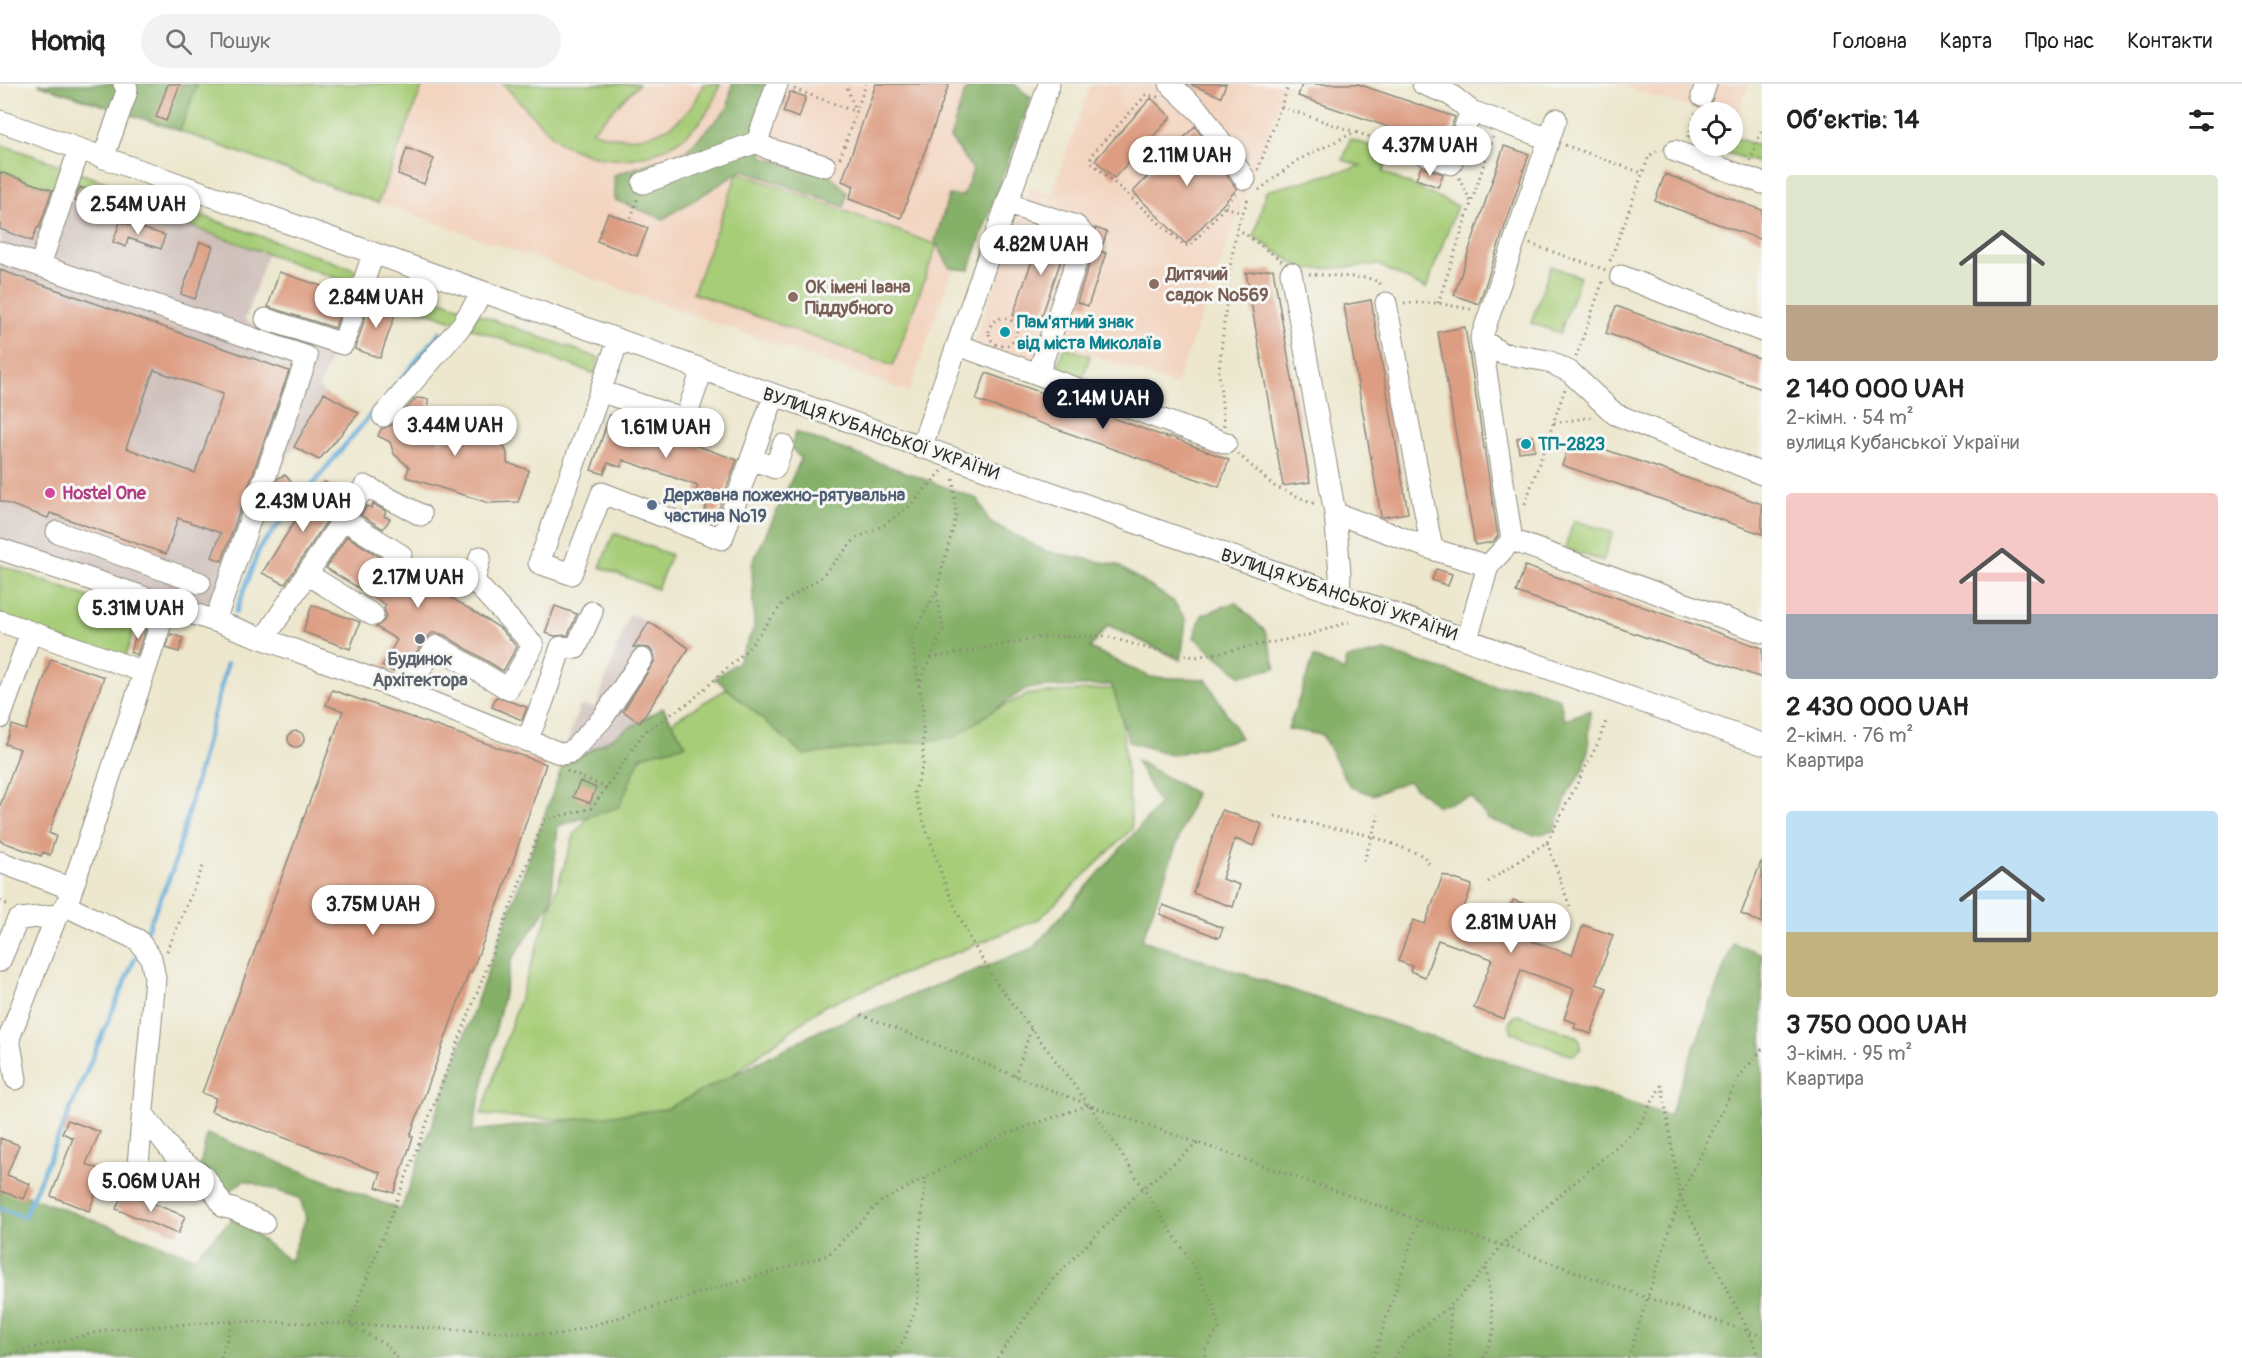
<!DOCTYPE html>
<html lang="uk">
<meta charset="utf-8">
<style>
:root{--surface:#fff;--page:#f2f2f2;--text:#222;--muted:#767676;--line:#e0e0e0;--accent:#111827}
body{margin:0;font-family:Pangolin,sans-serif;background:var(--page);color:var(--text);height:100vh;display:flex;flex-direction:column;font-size:22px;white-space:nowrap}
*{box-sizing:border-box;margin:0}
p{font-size:20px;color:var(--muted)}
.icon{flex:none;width:33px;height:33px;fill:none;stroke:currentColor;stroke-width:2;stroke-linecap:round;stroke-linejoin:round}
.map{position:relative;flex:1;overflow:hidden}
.details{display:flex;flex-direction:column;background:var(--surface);width:480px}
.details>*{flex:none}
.fabs{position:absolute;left:1689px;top:18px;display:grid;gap:12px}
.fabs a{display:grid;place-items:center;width:54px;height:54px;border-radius:50%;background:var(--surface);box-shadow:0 3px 9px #0003;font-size:30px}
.price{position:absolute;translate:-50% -51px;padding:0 14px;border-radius:21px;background:#fff;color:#222;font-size:20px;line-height:39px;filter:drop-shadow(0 2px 3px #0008)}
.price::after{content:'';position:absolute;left:50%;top:36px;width:18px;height:14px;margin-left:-9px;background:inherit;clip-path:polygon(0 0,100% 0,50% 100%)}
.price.on{background:var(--accent);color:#fff}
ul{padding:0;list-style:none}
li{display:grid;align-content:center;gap:12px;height:318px;padding:0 24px}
li span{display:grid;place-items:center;height:186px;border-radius:6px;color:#555}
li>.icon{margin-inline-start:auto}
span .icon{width:108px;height:108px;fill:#fffc;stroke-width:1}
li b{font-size:26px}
h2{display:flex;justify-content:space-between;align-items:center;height:72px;padding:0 24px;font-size:26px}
header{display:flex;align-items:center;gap:36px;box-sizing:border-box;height:84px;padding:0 30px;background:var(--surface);border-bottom:2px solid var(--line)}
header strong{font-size:28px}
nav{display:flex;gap:33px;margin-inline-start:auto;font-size:21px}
.search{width:420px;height:54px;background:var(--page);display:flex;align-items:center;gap:15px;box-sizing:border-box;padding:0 21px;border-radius:33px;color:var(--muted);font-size:22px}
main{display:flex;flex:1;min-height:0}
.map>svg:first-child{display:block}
.built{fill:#f3d4bf}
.industrial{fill:#cfc0bb}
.green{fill:#a7cd78;stroke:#697c52;stroke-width:1.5}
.forest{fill:#85b068;stroke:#586e4a;stroke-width:1.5}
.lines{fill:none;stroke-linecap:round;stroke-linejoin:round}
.stream{stroke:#61aad8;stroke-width:4.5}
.building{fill:#dd9d82;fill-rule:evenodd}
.minor-casing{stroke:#8c897c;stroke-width:23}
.path{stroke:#8c897c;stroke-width:3;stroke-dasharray:1.5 4.5;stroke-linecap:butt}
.minor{stroke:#fff;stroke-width:21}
.education-dot{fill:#8d6e63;stroke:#f6f6f2;stroke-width:2}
.culture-dot{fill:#0f9aa8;stroke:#f6f6f2;stroke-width:2}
.hotel-dot{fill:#d1479c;stroke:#f6f6f2;stroke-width:2}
.service-dot{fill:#5c6f8a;stroke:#f6f6f2;stroke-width:2}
.worship-dot{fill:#6b7280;stroke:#f6f6f2;stroke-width:2}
.labels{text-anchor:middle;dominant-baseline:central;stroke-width:6;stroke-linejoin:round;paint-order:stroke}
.education-label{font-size:18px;font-weight:bold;fill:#785e54;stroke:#f6f6f2;text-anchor:start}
.culture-label{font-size:18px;font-weight:bold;fill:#0d838f;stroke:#f6f6f2;text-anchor:start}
.street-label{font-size:18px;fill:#2b2b2b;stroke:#f6f6f2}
.hotel-label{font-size:18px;font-weight:bold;fill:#b23c85;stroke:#f6f6f2;text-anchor:start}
.service-label{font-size:18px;font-weight:bold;fill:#4e5e75;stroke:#f6f6f2;text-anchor:start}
.worship-label{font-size:18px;font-weight:bold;fill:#5b616d;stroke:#f6f6f2}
</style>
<header>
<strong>Homiq</strong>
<div class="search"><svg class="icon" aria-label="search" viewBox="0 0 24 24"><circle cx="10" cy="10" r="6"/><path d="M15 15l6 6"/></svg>Пошук</div>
<nav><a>Головна</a><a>Карта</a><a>Про нас</a><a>Контакти</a></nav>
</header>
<main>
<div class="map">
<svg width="1762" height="1274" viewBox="0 0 1762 1274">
<rect width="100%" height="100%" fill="#f6f6f2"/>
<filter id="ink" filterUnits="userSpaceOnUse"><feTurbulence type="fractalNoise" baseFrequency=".0167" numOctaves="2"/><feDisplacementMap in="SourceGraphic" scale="12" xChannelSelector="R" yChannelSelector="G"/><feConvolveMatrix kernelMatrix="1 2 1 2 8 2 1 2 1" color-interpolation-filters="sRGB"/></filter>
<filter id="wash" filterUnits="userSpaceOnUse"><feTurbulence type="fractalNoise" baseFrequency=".008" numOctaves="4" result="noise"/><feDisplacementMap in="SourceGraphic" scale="24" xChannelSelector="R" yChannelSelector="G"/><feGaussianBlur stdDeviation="1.35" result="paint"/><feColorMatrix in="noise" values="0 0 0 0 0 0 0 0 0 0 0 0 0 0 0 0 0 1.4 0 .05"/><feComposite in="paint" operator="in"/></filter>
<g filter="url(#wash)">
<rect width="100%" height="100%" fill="#ece7cd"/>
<path class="built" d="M197,0H1018L909,308L180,47Z
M1091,0H1149L1178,11L1182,0H1286L1176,301L1057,258L1046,286L974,260L1030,104L1052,109Z
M1617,0H1749L1735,38L1733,37L1732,28H1702Z"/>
<path class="industrial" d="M0,88L55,107L75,101L267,171L245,236L332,270L319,303L324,309L294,363L238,455L214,515L202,522L0,459Z
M629,530L649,538L689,564L641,639L636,637L633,652L605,701L558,682L580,622L596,623Z"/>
<path class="green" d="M197,0H423L378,119L180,47Z
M503,0H639L592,47C636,65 688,47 703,0H720C704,57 637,91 582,68C575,65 567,63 561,59C540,42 522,19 503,0Z
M1733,53L1762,63V80L1724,68L1726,62H1732Z
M1350,55L1389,68L1383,88L1457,122L1426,205L1379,181L1304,186L1254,153L1266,107L1361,82L1343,76Z
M0,60L66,83L58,108L0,88Z
M738,88L937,161L893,282L693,209Z
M79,89L360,187L355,201L75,101Z
M1551,182L1580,193L1560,249L1531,239Z
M374,193L464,224L458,239L369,207Z
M477,230L599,274L595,290L471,244Z
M1064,263L1090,272L1083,293L1057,284Z
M1574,436L1613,449L1603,477L1565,464Z
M614,449L671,471L657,505L600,483Z
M0,481L136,530L137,536L124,577L0,533Z
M733,601L946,648L1029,610L1119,604L1132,745L1039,835L824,922L664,1042L481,1031L575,749L676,635Z
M1519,931L1577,953L1580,956L1581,964L1575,970L1570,971L1512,949L1509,939L1514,932Z"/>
<path class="forest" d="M38,0H197L180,47Z
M732,0H769L762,73L831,92L847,108L844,123L743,86L663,135L615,116L614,91L686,67L728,24Z
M971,0H1014L1031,14L969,186L950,184L935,157L949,111L963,112L973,86L950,54L964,10Z
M796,348L978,415L989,437L1045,467L1117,481L1173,517L1186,536L1181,576L1108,541L1090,564L1150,593L1206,595L1241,654L1173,671L1129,658L1112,601L1027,604L954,653L804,671L715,594L738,578L754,544L752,480L801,375L791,363Z
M1235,518L1265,547L1276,584L1241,592L1194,553L1202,531Z
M1385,567L1495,602H1526L1560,615L1564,636L1590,626L1589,661L1584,685L1569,707L1554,747L1533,751L1488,735L1471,713L1438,722L1407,697L1373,711L1350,703L1322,651L1288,645L1314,573L1344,587L1347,575Z
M663,624L686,661L641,672L619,723L558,742L551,818L512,875L472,1047L666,1025L821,946L1033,864L1159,721L1136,676L1195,709L1142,856L1669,1032L1733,859L1762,870V1274H0V1102L194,1173L233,1134L290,1177L306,1134L300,1114L244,1096L229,1108L200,1082L207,1050L401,1126L562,683Z"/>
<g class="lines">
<path class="stream" d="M389,310L440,248
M236,528L260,463L377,323
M146,848L173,785L227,580
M0,1124L24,1133L136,872"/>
</g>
<g id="blocks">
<path class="building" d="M168,0H180L166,37L156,33Z
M876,0H949L901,134L849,115L854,102L842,97Z
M1190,0H1226L1221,13Z
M1302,0H1358L1455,33L1444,62L1298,12Z
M790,8L806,13L799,34L783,28Z
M1151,14L1171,33L1114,94L1095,76Z
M1195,42L1210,65L1208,66L1237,105L1186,160L1133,108Z
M1504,62L1529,70L1479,220L1454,211Z
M407,64L434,75L424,100L398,90Z
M1421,83L1443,90L1438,103L1416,95Z
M0,88L52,106L39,144H37L32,157L0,145Z
M1665,90L1762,126V156L1655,117Z
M80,103L90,107L84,121L75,117Z
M608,129L648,144L637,172L597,157Z
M120,138L165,151L161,165L128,154L126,163L113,158Z
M1095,144L1107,148L1103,160L1096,158Z
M1043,145L1069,153L1039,240L1013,231Z
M200,158L213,162L195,215L181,210Z
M1094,165L1106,169L1088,222L1077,218Z
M1273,185L1310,398L1283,402L1246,189Z
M0,186L289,287L222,477L212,473L221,449L178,434L166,470L50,429L48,434L0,417ZM154,286L223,310L195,389L126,364Z
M279,188L346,210L335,244L268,223Z
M371,216L397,225L380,274L355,265Z
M1371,216L1408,429L1383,433L1381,432L1344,221Z
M1616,222L1762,275V305L1606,249Z
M1465,243L1498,452L1493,458L1475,461L1438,248Z
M986,289L1169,354V352L1229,376L1219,403L976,316Z
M324,309L359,329L319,376L294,363Z
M416,314L428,315V328L439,331V359L460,344L470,341H480L490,344L498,351L507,369V379L529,386L518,418L489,419L406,393L409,383L394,370L390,358L378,352L381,345L392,341Z
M610,331L737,376L717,430L705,426L709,414L695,410L698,402L623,376L621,383L608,379L604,390L591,386Z
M1533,352L1535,366L1519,368L1517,354Z
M1572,354L1762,420V450L1562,381Z
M285,391L291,397L290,404L283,407L276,401L278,394Z
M325,398L344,411L285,500L262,489L300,429Z
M373,420L386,427L384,432L390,435L383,445L361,431L367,422L371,424Z
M347,452L394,482L402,483L500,544L517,563L503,587L444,551L437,549H432L427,554L411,576L403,571L393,588L382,582L397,556L376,543L384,537L386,531L384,524L386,521L326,484Z
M1525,482L1762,564V594L1516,508Z
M1436,485L1452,490L1448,502L1432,496Z
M312,521L360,538L350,565L303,548Z
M555,522L577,530L568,551L555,552L545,549Z
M649,538L689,564L640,639L623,627L655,576L654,570L649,564L633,563Z
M140,541L146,543L137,571L130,568Z
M171,550L183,554L179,568L166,564Z
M51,575L104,593L49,749L56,752L50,771L43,768L41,772L0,757V722L20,665L5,660L12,641L26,646Z
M332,606L546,680L500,815L471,889L469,888L410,1052L413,1053L394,1109L376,1103L381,1089L211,1027L216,1014L202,1009L343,627L326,621Z
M496,613L527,623L522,636L492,623Z
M288 655a8 8 0 1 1 16 0a8 8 0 1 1-16 0Z
M580,697L596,704L590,719L573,713Z
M1222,726L1262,740L1254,762L1235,755L1222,795L1240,801L1233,823L1193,809Z
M1761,778H1762V839L1741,830Z
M1443,791L1472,801L1461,832L1502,846L1513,816L1542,826L1532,857L1572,871L1583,841L1613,851L1596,900L1607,904L1591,950L1574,944L1576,939L1564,935L1574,905L1521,886L1504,935L1474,924L1492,875L1438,856L1425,893L1410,887L1412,882L1398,877L1413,836L1425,840Z
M1163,821L1223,844L1219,854L1160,830Z
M68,1036L100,1048L86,1080L104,1087L89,1127L51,1112L73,1054L62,1049Z
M0,1054L19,1061L7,1091L30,1100L24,1115L0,1107Z
M123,1108L185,1132L178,1150L116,1125Z"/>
</g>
</g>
<g filter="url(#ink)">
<use href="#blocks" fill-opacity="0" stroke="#8c897c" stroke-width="1.5"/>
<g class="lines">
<defs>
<path id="minor" d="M1170,0L1202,30L1245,95
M1423,0L1451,11L1471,27L1549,55
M1702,12L1706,0
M0,37L1762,660
M757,58L769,65L825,82
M1675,67L1762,99
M1424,70L1451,80L1471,27
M103,74L126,10L127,4L124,0
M643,99L757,58L777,0
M1008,120L1076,142L1084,151L1083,158L1038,290
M0,168L307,273L215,537
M40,181L79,66
M1291,189L1335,429L1340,490L1339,511
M1621,192L1762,247
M1386,219L1432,465L1488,482
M266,235L343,260L373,170
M1481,255L1501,269L1548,277L1570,288L1615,330L1762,390
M618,257L539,479L571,490L602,409L722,455L774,312
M958,261L1226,359
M600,307L685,336L702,286
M383,332L462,241L482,209
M921,364L1049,0
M751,375L775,384L783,361
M1335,429L1432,465
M343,435L401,471
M57,448L200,499
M1512,456L1762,548
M0,465L215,537L365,592L562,670L571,668L602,635L642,575
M307,490L373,531
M0,537L144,588
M264,555L365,402L421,431
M1467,555L1488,482L1512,456L1481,255L1556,35
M403,608L437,562L508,605L533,561L474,497L480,473
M0,634L31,548
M527,657L543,617L561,563L576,564L592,528
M0,778L72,805L167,521
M66,822L138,856L151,874L155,894L137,1091
M0,877L17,837L20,835L57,831
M16,995L9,954L57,831L66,822L71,808
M143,1030L177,1074L205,1093L224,1123L233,1125L264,1139"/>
</defs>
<use href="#minor" class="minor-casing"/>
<path class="path" d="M794,5L856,28L846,0
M1158,13L1146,11L1091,71L1090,77L1185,162L1191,161L1236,110
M1281,23L1355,48
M1688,53L1696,28
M1565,61L1642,89
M840,74L866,0
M1750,77L1762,45
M1258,86L1289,0
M1459,94L1471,118
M1259,106L1298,76L1355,48L1407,65
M1225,123L1242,129
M631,134L638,113
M1237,144L1282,177
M1530,160L1606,186
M1610,177L1649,72L1658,66
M1309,190L1368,194L1379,198L1382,203
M1404,219H1438L1474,226
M1438,219L1493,53
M989 248a14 14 0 1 1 28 0a14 14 0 1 1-28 0Z
M1576,273L1604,194
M1554,339L1592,333
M1224,342L1219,287L1230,184L1237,144L1249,112
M1238,370L1274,402L1317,421
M1525,420L1565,305
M931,574L1043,553L1106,552L1150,565L1196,573L1305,552L1349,538
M918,602L943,546L937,510
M567,687L607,704
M1275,732L1372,752L1424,772L1429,780
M1547,758L1599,657L1606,637
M1364,777L1379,731
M1488,798L1547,758L1571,826
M0,817L9,821
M167,867L204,780
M861,931L1089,1021L996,898L970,855L946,803L914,709L923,680V625L911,554L936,508L956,433L953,391
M1015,992L1032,943
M1090,1022L1190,1176L1213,1220L1219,1244L1205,1266V1274
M0,1272L106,1246L232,1237L349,1240L560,1251L828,1171L879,1119L1003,1051L1089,1021L1419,1136L1502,1161L1648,1214L1762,1252
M221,1274L232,1237
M397,1274L386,1261L349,1240L544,736L592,724L645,647L689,619L748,565L783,519L821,493L855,455L884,441L912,420L942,387
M891,1274L904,1256L918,1217V1166L926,1094
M997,1274L1051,1197L1143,1104L1198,1059
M1373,1274L1419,1136
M1394,1274L1410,1253L1450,1222L1474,1198L1502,1161L1637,1045L1662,1000
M1450,1274V1222
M1484,1274L1494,1246L1486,1183
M1628,1274L1680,1113L1662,1001
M1759,1274L1749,1248L1680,1113L1739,993L1762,965"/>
<use href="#minor" class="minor"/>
</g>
</g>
<g class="education-dot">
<circle cx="1154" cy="200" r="6"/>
<circle cx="793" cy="213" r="6"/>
</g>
<g class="culture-dot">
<circle cx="1005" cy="248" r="6"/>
<circle cx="1526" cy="360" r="6"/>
</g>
<circle class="hotel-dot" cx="50" cy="409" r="6"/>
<circle class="service-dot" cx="652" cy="421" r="6"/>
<circle class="worship-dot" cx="420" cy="555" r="6"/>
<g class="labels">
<g class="education-label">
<text x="1166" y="190">Дитячий<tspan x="1166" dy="21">садок №569</tspan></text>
<text x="805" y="203">ОК імені Івана<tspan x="805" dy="21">Піддубного</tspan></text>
</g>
<g class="culture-label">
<text x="1017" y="238">Пам'ятний знак<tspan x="1017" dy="21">від міста Миколаїв</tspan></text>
<text x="1538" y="360">ТП-2823</text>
</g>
<g class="street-label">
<text transform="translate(881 350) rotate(19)">ВУЛИЦЯ КУБАНСЬКОЇ УКРАЇНИ</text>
<text transform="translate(1339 511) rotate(19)">ВУЛИЦЯ КУБАНСЬКОЇ УКРАЇНИ</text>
</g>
<g class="hotel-label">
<text x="62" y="409">Hostel One</text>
</g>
<g class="service-label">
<text x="664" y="411">Державна пожежно-рятувальна<tspan x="664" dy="21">частина №19</tspan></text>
</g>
<g class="worship-label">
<text x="420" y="575">Будинок<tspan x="420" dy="21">Архітектора</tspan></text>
</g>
</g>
</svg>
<div class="fabs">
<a><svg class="icon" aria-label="locate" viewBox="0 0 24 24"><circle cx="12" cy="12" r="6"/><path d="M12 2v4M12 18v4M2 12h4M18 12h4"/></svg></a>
</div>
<b class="price" style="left:1430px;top:93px">4.37M UAH</b>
<b class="price" style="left:1187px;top:103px">2.11M UAH</b>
<b class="price" style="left:138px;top:152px">2.54M UAH</b>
<b class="price" style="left:1041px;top:192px">4.82M UAH</b>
<b class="price" style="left:376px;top:245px">2.84M UAH</b>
<b class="price on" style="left:1103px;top:346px">2.14M UAH</b>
<b class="price" style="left:455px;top:373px">3.44M UAH</b>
<b class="price" style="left:666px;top:375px">1.61M UAH</b>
<b class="price" style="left:303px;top:449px">2.43M UAH</b>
<b class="price" style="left:418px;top:525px">2.17M UAH</b>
<b class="price" style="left:138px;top:556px">5.31M UAH</b>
<b class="price" style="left:373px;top:852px">3.75M UAH</b>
<b class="price" style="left:1511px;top:870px">2.81M UAH</b>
<b class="price" style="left:151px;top:1129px">5.06M UAH</b>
</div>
<section class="details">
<h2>Об’єктів: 14<svg class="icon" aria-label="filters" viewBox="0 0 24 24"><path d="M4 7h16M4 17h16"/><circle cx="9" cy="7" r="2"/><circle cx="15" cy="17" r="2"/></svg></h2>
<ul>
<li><span style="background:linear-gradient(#dfe7d0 70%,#b9a48a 0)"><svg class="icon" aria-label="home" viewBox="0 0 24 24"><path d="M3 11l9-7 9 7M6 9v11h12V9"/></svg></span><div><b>2 140 000 UAH</b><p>2-кімн. · 54 m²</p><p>вулиця Кубанської України</p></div></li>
<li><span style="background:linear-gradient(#f6c9c9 65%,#9aa5b1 0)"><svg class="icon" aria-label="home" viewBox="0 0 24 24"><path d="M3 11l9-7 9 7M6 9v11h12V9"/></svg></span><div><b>2 430 000 UAH</b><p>2-кімн. · 76 m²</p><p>Квартира</p></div></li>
<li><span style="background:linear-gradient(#bfe0f5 65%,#c2b280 0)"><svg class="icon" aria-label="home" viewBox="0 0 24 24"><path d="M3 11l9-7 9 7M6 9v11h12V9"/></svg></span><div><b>3 750 000 UAH</b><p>3-кімн. · 95 m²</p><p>Квартира</p></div></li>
</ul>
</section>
</main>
